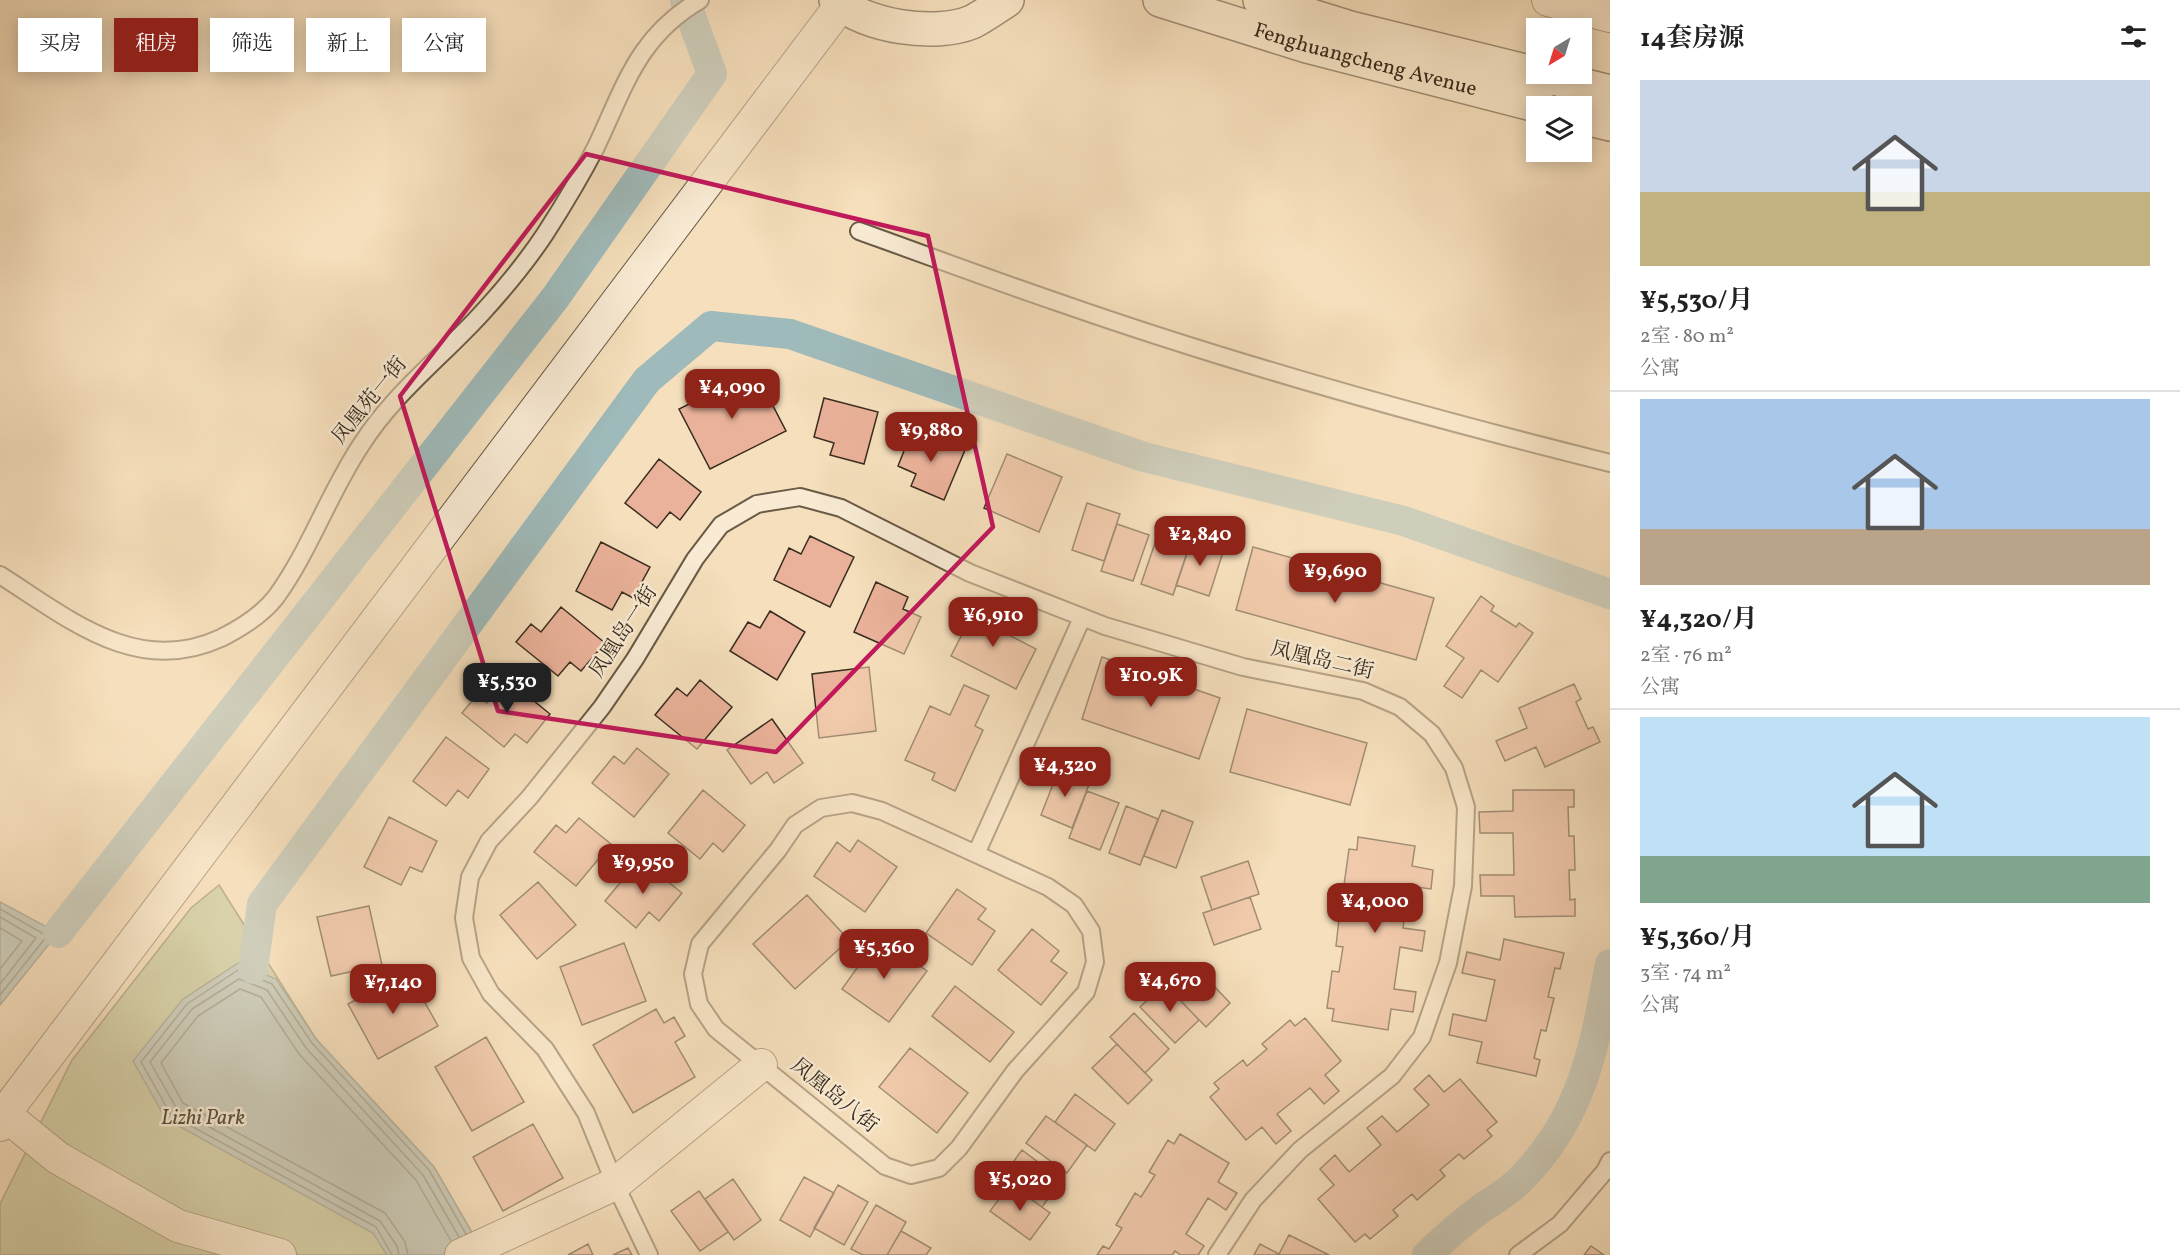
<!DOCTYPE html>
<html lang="zh">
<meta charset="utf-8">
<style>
:root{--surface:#fff;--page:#f2f2f2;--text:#222;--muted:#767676;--line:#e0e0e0;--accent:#8f2418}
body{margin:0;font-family:Vollkorn,"Noto Serif SC",serif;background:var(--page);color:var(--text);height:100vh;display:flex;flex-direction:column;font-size:22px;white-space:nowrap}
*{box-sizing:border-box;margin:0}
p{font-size:20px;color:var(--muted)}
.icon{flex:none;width:33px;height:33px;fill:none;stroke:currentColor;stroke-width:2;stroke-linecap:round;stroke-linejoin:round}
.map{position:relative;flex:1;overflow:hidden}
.sheet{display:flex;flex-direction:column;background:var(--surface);width:570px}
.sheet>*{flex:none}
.top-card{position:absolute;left:18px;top:18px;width:570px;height:54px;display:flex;gap:12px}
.needle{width:39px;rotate:218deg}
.fabs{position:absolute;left:1526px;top:18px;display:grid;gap:12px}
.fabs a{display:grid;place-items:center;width:66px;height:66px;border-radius:0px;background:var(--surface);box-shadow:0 3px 15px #0003;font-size:30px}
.price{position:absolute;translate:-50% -51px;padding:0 14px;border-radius:12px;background:var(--accent);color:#fff;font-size:20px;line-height:39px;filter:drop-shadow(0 2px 3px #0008)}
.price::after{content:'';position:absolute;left:50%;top:36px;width:18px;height:14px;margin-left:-9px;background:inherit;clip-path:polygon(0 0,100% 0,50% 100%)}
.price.on{background:#222;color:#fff}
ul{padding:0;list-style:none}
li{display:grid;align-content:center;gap:12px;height:318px;padding:0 30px}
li+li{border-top:2px solid var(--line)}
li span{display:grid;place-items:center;height:186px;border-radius:0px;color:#555}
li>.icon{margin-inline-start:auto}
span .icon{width:108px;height:108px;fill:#fffc;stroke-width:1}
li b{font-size:26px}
h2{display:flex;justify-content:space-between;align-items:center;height:72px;padding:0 30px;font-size:26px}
.chip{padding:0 21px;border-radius:0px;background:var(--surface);box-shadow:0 3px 15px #0003;font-size:21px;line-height:54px}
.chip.on{background:var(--accent);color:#fff}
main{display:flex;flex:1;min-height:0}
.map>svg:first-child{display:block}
.green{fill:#b6c394;stroke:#78785a;stroke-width:1.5}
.water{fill:#9fbaba;stroke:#77827c;stroke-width:1.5}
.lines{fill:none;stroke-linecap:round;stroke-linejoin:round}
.shore{stroke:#6c746c;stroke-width:1.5}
.canal{stroke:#9fbaba;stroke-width:30}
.building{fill:#eab29a;stroke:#3a2d1f;stroke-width:1.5}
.lane-casing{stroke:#695a46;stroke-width:20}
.street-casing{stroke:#695a46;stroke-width:34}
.secondary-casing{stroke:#3a2d1f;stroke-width:36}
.lane{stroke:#f8ead3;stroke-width:16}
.street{stroke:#f8ead3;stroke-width:32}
.secondary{stroke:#f8ead3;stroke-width:33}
.marked{fill:none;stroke:#c2185b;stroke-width:4.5;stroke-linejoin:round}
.labels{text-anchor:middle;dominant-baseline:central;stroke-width:5;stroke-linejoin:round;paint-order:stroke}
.street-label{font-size:21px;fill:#3a2d1f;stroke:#f8ead3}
.park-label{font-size:21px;font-style:italic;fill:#59523c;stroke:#f8ead3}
</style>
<main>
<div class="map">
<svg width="1610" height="1255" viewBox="0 0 1610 1255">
<rect width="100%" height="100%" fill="#f5dfbc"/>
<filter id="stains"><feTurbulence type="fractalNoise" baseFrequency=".00333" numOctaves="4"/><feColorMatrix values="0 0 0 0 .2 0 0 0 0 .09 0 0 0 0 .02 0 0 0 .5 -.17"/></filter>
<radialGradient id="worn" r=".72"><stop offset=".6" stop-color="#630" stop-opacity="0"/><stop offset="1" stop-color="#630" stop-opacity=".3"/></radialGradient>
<path class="green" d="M219,885L316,1039L434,1167L485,1255H0V1204L72,1060L191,908Z"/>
<path class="water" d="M0,902L58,933L0,1005Z
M238,963L276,979L316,1039L434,1167L485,1255H387L373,1233L166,1119L133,1061L183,999Z"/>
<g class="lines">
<path class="shore" d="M0,909L47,936L0,995
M0,917L36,938L0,984
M0,928L22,941L0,969
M392,1255L376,1227L171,1115L141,1062L187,1004L238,970L272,984L312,1043L429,1170L466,1234
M399,1255L397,1246L380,1221L177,1109L150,1062L192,1009L239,979L267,990L306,1048L423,1175L459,1237
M408,1255L405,1242L385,1213L183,1103L161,1063L198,1016L240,989L261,997L299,1054L416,1180L451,1241"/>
<path class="canal" d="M58,933L555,298L712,74L685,0
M253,969L262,904L647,380L711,326L790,334L1144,457L1404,521L1610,594
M1427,1255C1443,1239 1461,1224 1479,1210C1492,1201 1508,1192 1520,1180C1583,1117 1594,1048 1610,964"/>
</g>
<path class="building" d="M755,371L786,431L710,469L679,409Z
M824,398L878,412L864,464L830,455L834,443L814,437Z
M913,428L965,450L944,500L911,486L916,474L898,466Z
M1007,454L1062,477L1039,532L984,508Z
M659,459L701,492L680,520L670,512L657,528L625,503Z
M1087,503L1120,514L1104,561L1072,550Z
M1117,524L1149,535L1133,581L1101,571Z
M810,536L854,557L830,607L774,580L789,548L801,554Z
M1157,537L1189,548L1173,595L1141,584Z
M1192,538L1224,549L1209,596L1176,585Z
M601,542L650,567L633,598L622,592L612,610L576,591Z
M1253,547L1434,598L1416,660L1236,610Z
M876,582L908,597L903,609L921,617L904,654L854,632Z
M1481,596L1494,606L1491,611L1516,627L1519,623L1533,633L1498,682L1481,670L1462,698L1444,686L1464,658L1446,646Z
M977,605L1009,621L1003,632L1036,649L1016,689L951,656Z
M561,607L605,643L581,671L570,662L558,676L516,642L531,624L541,632Z
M770,611L805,632L777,680L730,651L748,622L760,628Z
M1102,657L1220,698L1199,759L1082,719Z
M869,667L876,731L819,738L812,674Z
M507,679L550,714L527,743L515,734L504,747L462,713L477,695L487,703Z
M700,680L732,707L697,749L655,715L677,688L687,696Z
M1574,684L1581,699L1576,702L1588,729L1593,727L1600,742L1545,767L1536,747L1505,761L1496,741L1527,728L1519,708Z
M964,685L989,696L975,726L983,730L955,791L932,780L935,773L905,760L930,706L950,715Z
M1247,709L1367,743L1350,805L1230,772Z
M772,719L803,763L774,783L767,772L751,784L727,750Z
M446,737L489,769L468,798L458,790L446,806L413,781Z
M637,748L669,774L634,817L592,783L614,756L624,764Z
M1059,769L1090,782L1072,828L1041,815Z
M703,790L745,825L723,852L713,843L700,859L668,833Z
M1513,790H1574V807H1568L1569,836H1574L1575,870H1569L1570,900L1575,899V916L1515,917L1514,896H1481L1480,875H1514L1513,833H1480L1479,812L1513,811Z
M1087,791L1119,803L1100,850L1069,838Z
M1126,806L1158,819L1140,865L1109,853Z
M1162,810L1193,822L1176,868L1144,856Z
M389,817L437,841L422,872L410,867L401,885L364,867Z
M579,818L611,844L576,886L534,852L556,825L566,833Z
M1358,837L1415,846L1412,866L1433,870L1431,889L1409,886L1403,928L1425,931L1422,951L1400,947L1394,989L1416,992L1413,1012L1391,1009L1388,1030L1332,1021L1334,1009L1327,1008L1332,971L1339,972L1343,947L1336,946L1340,910L1348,911L1351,886L1344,885L1349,849L1357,850Z
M858,840L897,867L865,912L814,876L837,842L850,852Z
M640,859L682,893L659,921L649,912L636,928L605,901Z
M1248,861L1259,894L1212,910L1201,877Z
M538,882L576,925L537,959L500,915Z
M957,889L986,909L978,919L995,931L972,965L926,933Z
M807,895L849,940L795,989L753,944Z
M1250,897L1261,929L1214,945L1203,913Z
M369,906L382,965L331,976L317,917Z
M1032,929L1059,951L1051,961L1067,973L1041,1005L998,970Z
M879,937L927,971L889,1022L842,989Z
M1504,939L1564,953L1560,969L1555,968L1548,997L1554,998L1546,1031L1541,1030L1534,1058L1540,1060L1536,1076L1477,1063L1482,1042L1449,1035L1453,1014L1486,1021L1495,980L1462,973L1467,952L1500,960Z
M624,943L646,1001L582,1025L560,967Z
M1196,967L1230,1003L1206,1027L1171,991Z
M408,972L438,1026L378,1059L348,1004Z
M1165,984L1199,1020L1175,1043L1140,1007Z
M955,986L1014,1032L990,1062L932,1016Z
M656,1009L664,1023L674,1017L685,1036L675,1042L695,1077L633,1113L593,1045Z
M1134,1013L1169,1049L1145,1073L1110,1037Z
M1305,1018L1341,1061L1325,1075L1339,1091L1324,1104L1310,1088L1277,1114L1291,1131L1276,1144L1262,1127L1246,1140L1210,1097L1219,1089L1214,1083L1243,1060L1247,1066L1267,1049L1262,1044L1290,1020L1295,1026Z
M486,1037L524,1102L472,1131L435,1067Z
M1117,1044L1152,1080L1128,1104L1092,1068Z
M910,1048L968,1093L937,1133L879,1087Z
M1429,1075L1444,1092L1460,1079L1497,1122L1487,1130L1492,1136L1464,1159L1459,1154L1440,1170L1445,1176L1417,1200L1412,1194L1393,1210L1398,1216L1370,1239L1365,1234L1355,1242L1318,1199L1334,1185L1320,1169L1335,1155L1349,1172L1381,1145L1367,1128L1382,1116L1397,1132L1429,1105L1414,1089Z
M1075,1094L1115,1124L1095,1151L1055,1122Z
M1046,1116L1087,1145L1067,1173L1026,1143Z
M533,1124L563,1178L503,1211L473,1157Z
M1180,1134L1229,1163L1218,1182L1237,1193L1226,1210L1208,1198L1186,1234L1204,1246L1198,1255H1181L1175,1251L1172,1255H1097L1103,1246L1109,1249L1122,1228L1116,1225L1135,1193L1141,1197L1155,1175L1149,1172L1168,1140L1174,1144Z
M1022,1150L1062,1180L1042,1207L1002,1177Z
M804,1177L834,1193L810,1237L780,1220Z
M733,1179L761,1220L734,1240L705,1199Z
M1010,1184L1050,1213L1030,1240L990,1211Z
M838,1185L868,1202L844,1245L814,1228Z
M699,1191L728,1232L700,1251L671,1211Z
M876,1205L906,1222L887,1255H863L851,1249Z
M901,1231L931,1248L926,1255H887Z
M1289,1235L1329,1255H1254L1260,1244L1279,1254Z
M588,1244L593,1255H568Z
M1591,1246L1604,1255H1584Z
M628,1248L632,1255H613Z"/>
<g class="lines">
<defs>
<path id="lane" d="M859,231C926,255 992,280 1060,303C1240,366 1425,417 1610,463
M0,575C69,619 137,677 221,638C241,628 262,615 276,597C310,550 329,493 361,445C394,393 442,357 482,313C504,289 527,261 545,234C563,206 581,176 596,147C625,86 638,36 700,0
M976,854L1048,887L1074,905L1091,931L1095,962L1086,992L1015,1071L959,1148L939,1168L911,1175L885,1166L716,1029L699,1004L693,974L700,944L778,850L795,825L821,808L852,803L882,811L976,854L1082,618
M649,1255L615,1184L586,1113L545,1049L491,994L471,958L464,918L470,877L489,841L529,798L602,707L635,659L695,559L721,525L757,504L800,497L841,508L970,573L1105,626L1243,667L1363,691L1400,707L1432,734L1454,768L1466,807L1463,886L1448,963L1422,1037L1392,1076L1300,1150L1253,1200L1217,1255
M1518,1255L1560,1224L1605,1171L1610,1161"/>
<path id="street" d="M1548,0L1610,16
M4,1114L58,1158L178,1226L280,1255
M0,1125L4,1114L841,5
M461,1255L615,1184L761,1065"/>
<g id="secondary">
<path d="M836,0C865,27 936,37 972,22C984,16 996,7 1007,0"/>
<path id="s1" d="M1160,0L1307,46L1540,106"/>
<path d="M1260,0L1350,28L1610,92"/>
<path d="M1581,117L1610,124"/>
</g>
</defs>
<use href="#lane" class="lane-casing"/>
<use href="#street" class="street-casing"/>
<use href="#secondary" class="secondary-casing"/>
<use href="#lane" class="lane"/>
<use href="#street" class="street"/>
<use href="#secondary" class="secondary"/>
</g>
<path d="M0 0H1610V1255H0ZM586,154L928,236L993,527L776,752L498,711L400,396Z" fill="#f5dfbc" fill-opacity=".55" fill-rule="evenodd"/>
<path class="marked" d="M586,154L928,236L993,527L776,752L498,711L400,396Z"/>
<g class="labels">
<g class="street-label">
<text stroke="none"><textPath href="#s1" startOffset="214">Fenghuangcheng Avenue</textPath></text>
<text transform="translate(370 401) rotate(-51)">凤凰苑一街</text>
<text transform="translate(624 632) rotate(-57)">凤凰岛一街</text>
<text transform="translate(1322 661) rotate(13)">凤凰岛二街</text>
<text transform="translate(834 1096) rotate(39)">凤凰岛八街</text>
</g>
<g class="park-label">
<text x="203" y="1118">Lizhi Park</text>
</g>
</g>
<rect width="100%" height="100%" filter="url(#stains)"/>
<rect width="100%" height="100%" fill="url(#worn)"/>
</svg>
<div class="fabs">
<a><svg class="needle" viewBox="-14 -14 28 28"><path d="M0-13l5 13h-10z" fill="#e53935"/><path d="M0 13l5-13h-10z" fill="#767676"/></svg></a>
<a><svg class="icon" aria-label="layers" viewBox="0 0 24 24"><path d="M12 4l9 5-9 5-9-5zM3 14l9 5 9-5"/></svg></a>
</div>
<b class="price" style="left:732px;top:420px">¥4,090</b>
<b class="price" style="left:931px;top:463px">¥9,880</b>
<b class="price" style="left:1200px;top:567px">¥2,840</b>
<b class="price" style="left:1335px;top:604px">¥9,690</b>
<b class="price" style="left:993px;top:648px">¥6,910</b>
<b class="price" style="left:1151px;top:708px">¥10.9K</b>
<b class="price on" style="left:507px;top:714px">¥5,530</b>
<b class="price" style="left:1065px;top:798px">¥4,320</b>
<b class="price" style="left:643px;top:895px">¥9,950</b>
<b class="price" style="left:1375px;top:934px">¥4,000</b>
<b class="price" style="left:884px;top:980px">¥5,360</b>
<b class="price" style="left:1170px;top:1013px">¥4,670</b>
<b class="price" style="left:393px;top:1015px">¥7,140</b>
<b class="price" style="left:1020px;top:1212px">¥5,020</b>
<div class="top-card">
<a class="chip">买房</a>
<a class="chip on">租房</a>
<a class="chip">筛选</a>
<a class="chip">新上</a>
<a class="chip">公寓</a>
</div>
</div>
<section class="sheet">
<h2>14套房源<svg class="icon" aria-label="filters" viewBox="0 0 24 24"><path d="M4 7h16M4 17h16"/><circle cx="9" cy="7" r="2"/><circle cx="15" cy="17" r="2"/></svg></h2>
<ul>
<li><span style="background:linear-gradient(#c9d6e8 60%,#c2b280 0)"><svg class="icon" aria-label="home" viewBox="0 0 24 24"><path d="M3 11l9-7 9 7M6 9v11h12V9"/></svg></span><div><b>¥5,530/月</b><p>2室 · 80 m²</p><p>公寓</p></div></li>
<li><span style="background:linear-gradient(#a9c7e8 70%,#b9a48a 0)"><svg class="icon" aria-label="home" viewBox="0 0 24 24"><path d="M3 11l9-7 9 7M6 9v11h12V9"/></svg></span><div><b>¥4,320/月</b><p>2室 · 76 m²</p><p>公寓</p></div></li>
<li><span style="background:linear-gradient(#bfe0f5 75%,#7fa58c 0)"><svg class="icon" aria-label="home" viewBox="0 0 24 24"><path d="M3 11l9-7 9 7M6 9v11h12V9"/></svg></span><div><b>¥5,360/月</b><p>3室 · 74 m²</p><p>公寓</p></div></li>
</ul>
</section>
</main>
